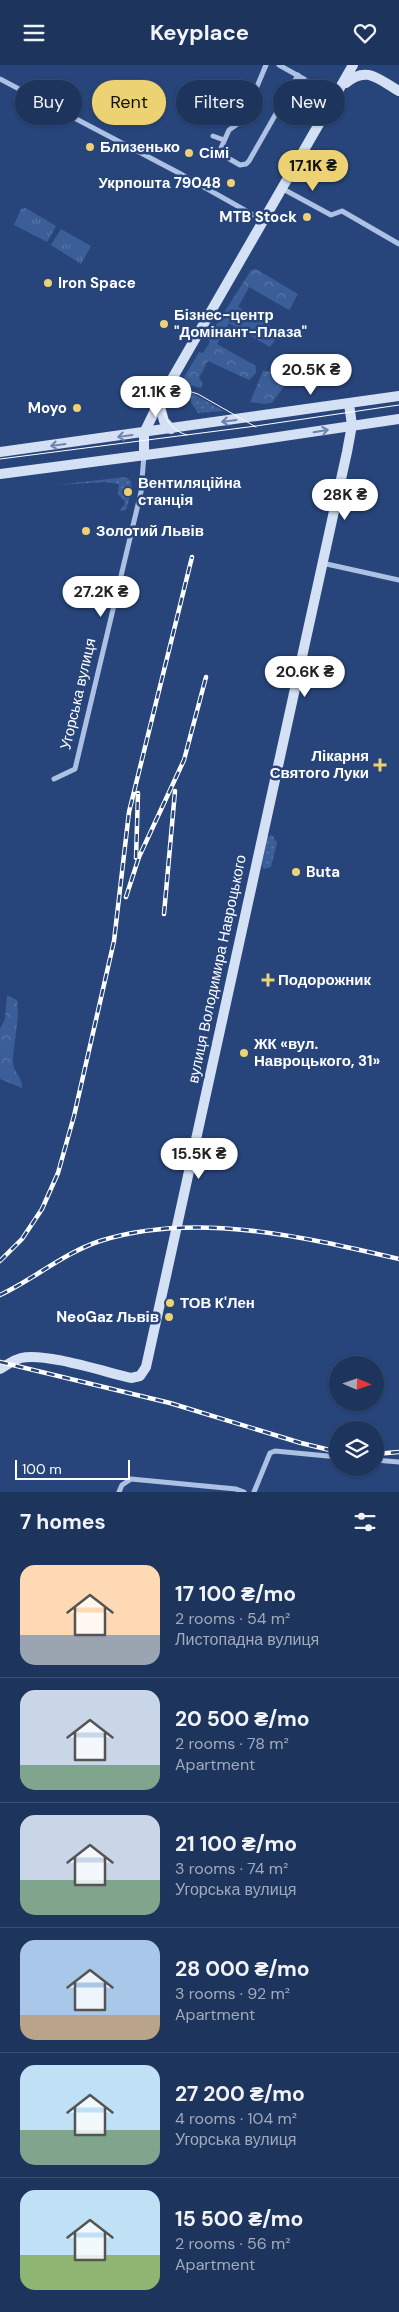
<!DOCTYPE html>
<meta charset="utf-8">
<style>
:root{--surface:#1d345c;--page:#2a3f65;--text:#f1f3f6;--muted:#a0aabb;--line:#3b4f72;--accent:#ecd272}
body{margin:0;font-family:"DM Sans",sans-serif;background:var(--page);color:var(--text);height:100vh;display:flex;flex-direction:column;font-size:19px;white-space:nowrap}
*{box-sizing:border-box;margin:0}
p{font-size:16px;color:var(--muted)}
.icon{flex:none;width:28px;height:28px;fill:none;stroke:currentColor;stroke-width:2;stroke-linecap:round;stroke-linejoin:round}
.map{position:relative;height:1427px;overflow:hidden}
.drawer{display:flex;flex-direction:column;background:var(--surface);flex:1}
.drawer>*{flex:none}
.guide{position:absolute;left:15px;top:15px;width:370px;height:45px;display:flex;gap:10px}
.needle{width:32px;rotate:92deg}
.controls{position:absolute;left:329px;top:1291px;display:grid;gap:10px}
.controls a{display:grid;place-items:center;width:55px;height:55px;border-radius:50%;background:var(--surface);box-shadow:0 1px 4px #0004,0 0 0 1px var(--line);font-size:25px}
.scale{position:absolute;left:15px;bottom:12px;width:115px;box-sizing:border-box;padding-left:5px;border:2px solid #fff;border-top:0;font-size:14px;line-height:18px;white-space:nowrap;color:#fff;-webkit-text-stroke:4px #27457b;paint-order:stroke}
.price{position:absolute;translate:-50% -42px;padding:0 11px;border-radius:18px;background:#fff;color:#222;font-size:16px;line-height:32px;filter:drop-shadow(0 1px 2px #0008)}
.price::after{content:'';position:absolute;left:50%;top:30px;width:15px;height:11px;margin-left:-8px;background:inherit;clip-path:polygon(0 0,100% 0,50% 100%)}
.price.on{background:var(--accent);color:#111}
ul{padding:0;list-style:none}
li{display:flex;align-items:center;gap:15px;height:125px;padding:0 20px}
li+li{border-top:1px solid var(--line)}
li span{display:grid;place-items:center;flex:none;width:140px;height:100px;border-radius:15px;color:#555}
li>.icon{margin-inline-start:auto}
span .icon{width:60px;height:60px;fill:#fffc;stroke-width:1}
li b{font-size:21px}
h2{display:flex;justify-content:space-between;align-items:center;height:60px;padding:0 20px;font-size:21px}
.tag{padding:0 18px;border-radius:22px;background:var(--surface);box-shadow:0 1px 4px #0004,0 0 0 1px var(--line);font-size:18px;line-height:45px}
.tag.on{background:var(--accent);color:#111}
header{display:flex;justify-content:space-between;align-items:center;height:65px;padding:0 20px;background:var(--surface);font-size:22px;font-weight:700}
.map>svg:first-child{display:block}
.grass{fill:url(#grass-dots)}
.forest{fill:url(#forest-crowns)}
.park{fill:url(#park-tufts)}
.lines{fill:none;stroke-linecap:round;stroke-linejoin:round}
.street-tunnel{stroke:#47618f;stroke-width:5;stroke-dasharray:5 2.5;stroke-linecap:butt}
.street{stroke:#acc1e4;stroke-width:5}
.secondary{stroke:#d4e0f4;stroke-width:10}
.tram{stroke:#fff;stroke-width:1}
.rail-casing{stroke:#fff;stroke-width:4.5}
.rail{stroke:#27457b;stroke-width:2.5;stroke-dasharray:8;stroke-linecap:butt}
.oneway{stroke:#6c83ab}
.poi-dot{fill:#ecd272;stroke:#27457b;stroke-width:2}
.labels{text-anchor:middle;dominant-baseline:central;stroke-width:5;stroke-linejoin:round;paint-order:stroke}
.poi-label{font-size:15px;font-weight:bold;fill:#fff;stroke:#27457b;text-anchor:start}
.street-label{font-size:15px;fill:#fff;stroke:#27457b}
</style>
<header><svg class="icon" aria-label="menu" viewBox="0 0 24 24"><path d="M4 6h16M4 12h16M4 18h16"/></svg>Keyplace<svg class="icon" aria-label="heart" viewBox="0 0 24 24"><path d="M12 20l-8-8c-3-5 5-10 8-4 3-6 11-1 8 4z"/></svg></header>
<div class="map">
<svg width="399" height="1427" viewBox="0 0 399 1427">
<defs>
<pattern id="grass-dots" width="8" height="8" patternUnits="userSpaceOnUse" patternTransform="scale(1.25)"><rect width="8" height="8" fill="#3b5e98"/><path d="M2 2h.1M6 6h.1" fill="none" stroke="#5876a7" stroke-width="1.8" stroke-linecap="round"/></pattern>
<pattern id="forest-crowns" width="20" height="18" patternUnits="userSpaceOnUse" patternTransform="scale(1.25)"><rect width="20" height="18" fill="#3b5e98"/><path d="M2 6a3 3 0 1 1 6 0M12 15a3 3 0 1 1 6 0" fill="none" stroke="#5876a7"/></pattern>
<pattern id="park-tufts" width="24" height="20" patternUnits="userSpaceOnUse" patternTransform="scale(1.25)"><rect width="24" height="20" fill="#3b5e98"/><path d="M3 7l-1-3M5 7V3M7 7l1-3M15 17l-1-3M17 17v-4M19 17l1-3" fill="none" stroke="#5876a7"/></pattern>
</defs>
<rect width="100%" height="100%" fill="#27457b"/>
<path class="grass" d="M183,325L190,327L224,346L198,348Z
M126,412L131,416L132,424L126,445L119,446L124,441L125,436L118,429L119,419L105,417L56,420Z
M272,770L277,778L271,802L264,804L262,800L267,772Z"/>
<path class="forest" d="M256,204L298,229L289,245L249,222L238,242L280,268L270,282L229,258L217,279L256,301V308L249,315L208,296L199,313L203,318L201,323L185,319L183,314L199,287L203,288L210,277L208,273L251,205Z
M263,306L277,307L286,314L285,320L272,338L264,339L250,337Z
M7,930L17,935C20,957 13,976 13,998C13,1007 23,1012 22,1023L0,1014V964L5,954Z"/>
<path class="park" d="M26,143L56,161L47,177L14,160L21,144Z
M61,164L91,181L81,199L51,180Z"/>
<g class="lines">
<path class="street-tunnel" d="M304,14L321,23"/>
<path class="street" d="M266,0L243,55L229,65L221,83V89L240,100L246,99L249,96L298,10
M279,0L304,14
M0,14L179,108L264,156
M213,71L224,75
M283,124L331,150L342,146L399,179
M322,498L399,515
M54,714L75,704L141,427L144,390
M375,1395L399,1397
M119,1427L122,1420L131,1414L236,1424L244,1427
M254,1427L270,1388L275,1386L338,1392"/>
<path class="secondary" d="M346,18C367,0 379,15 399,26
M159,338L164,356L171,364
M0,387L399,331
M144,390V368L161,333L353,0
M0,409L237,378L399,354
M0,1304C7,1300 13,1295 21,1293C44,1287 105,1307 131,1313L140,1311L146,1302L347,387L352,360L349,339"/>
<path class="tram" d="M187,370C163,364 152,331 182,324L198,329L256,362
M0,394L256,361L399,340"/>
<defs>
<path id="rail" d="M136,793L138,728
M126,832L139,792L184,695L206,612
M164,849L175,726
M0,1196L22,1174L42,1144L58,1108L74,1051L114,876L129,747L192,492
M0,1230C34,1214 64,1188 100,1176C195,1146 305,1172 399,1194
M0,1297L170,1338L301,1378L338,1387
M375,1389L399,1387"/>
</defs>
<use href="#rail" class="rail-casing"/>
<use href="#rail" class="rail"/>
</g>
<defs><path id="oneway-shaft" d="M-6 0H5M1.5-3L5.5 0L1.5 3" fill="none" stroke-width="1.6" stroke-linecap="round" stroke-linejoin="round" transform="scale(1.25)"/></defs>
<g class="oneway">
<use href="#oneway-shaft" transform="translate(229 356) rotate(173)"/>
<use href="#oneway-shaft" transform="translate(321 366) rotate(-9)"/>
<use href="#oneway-shaft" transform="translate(125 371) rotate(172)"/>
<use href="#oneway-shaft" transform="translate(58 380) rotate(172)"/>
</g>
<g class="poi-dot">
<circle cx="90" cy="82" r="5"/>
<circle cx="189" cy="88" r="5"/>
<circle cx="231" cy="118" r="5"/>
<circle cx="307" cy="152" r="5"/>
<circle cx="48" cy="218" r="5"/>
<circle cx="164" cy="259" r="5"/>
<circle cx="77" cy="343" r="5"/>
<circle cx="128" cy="427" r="5"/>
<circle cx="86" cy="466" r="5"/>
<path d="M377.5 692.5h5v5h5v5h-5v5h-5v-5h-5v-5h5z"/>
<circle cx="296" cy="807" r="5"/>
<path d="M265.5 907.5h5v5h5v5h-5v5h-5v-5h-5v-5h5z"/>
<circle cx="244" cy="988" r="5"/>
<circle cx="170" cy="1238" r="5"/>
<circle cx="169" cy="1252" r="5"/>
</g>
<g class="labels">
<g class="poi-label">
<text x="100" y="82">Близенько</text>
<text x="199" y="88">Сімі</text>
<text x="221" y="118" text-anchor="end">Укрпошта 79048</text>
<text x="297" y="152" text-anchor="end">MTB Stock</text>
<text x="58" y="218">Iron Space</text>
<text x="174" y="250">Бізнес-центр<tspan x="174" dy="17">"Домінант-Плаза"</tspan></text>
<text x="67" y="343" text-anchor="end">Moyo</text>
<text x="138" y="418">Вентиляційна<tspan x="138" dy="17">станція</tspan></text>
<text x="96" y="466">Золотий Львів</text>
<text x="369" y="691" text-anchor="end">Лікарня<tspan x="369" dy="17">Святого Луки</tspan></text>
<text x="306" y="807">Buta</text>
<text x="278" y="915">Подорожник</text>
<text x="254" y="979">ЖК «вул.<tspan x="254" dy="17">Навроцького, 31»</tspan></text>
<text x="180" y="1238">ТОВ К'Лен</text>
<text x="159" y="1252" text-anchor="end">NeoGaz Львів</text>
</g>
<g class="street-label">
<text transform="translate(78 629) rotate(-77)">Угорська вулиця</text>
<text transform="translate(217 904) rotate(-78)">вулиця Володимира Навроцького</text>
</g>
</g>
</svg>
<div class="controls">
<a><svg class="needle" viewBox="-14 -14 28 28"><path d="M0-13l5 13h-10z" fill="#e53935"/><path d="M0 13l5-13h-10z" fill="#a0aabb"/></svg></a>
<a><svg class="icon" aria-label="layers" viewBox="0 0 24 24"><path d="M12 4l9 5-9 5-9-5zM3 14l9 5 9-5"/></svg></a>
</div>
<div class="scale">100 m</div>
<b class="price on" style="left:313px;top:127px">17.1K ₴</b>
<b class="price" style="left:311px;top:331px">20.5K ₴</b>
<b class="price" style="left:156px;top:353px">21.1K ₴</b>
<b class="price" style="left:345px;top:456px">28K ₴</b>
<b class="price" style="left:101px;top:553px">27.2K ₴</b>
<b class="price" style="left:305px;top:633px">20.6K ₴</b>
<b class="price" style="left:199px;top:1115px">15.5K ₴</b>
<div class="guide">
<a class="tag">Buy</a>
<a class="tag on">Rent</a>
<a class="tag">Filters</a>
<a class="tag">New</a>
</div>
</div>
<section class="drawer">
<h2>7 homes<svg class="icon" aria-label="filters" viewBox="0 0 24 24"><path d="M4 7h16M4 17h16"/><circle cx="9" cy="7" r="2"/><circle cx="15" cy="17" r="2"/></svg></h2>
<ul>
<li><span style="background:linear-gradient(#ffd9b3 70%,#9aa5b1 0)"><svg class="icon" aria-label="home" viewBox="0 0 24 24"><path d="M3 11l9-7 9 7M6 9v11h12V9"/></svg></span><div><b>17 100 ₴/mo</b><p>2 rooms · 54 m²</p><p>Листопадна вулиця</p></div></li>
<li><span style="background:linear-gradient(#c9d6e8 75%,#7fa58c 0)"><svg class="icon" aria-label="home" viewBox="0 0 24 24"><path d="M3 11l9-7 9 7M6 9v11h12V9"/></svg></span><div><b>20 500 ₴/mo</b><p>2 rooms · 78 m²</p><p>Apartment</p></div></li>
<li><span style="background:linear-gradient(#c9d6e8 65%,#7fa58c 0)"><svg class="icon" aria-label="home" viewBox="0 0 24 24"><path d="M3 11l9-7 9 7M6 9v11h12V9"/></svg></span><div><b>21 100 ₴/mo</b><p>3 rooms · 74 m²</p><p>Угорська вулиця</p></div></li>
<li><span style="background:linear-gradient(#a9c7e8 75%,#b9a48a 0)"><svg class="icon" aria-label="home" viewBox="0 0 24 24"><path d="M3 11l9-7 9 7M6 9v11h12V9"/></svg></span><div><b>28 000 ₴/mo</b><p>3 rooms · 92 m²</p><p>Apartment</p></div></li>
<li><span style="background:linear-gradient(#bfe0f5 65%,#7fa58c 0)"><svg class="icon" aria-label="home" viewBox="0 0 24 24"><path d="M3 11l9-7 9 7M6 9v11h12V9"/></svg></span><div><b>27 200 ₴/mo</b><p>4 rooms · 104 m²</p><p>Угорська вулиця</p></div></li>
<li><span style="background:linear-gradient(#bfe0f5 65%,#8fb573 0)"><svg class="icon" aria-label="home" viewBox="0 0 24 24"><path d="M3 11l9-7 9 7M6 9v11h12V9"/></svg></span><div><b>15 500 ₴/mo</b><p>2 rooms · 56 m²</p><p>Apartment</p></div></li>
</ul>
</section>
